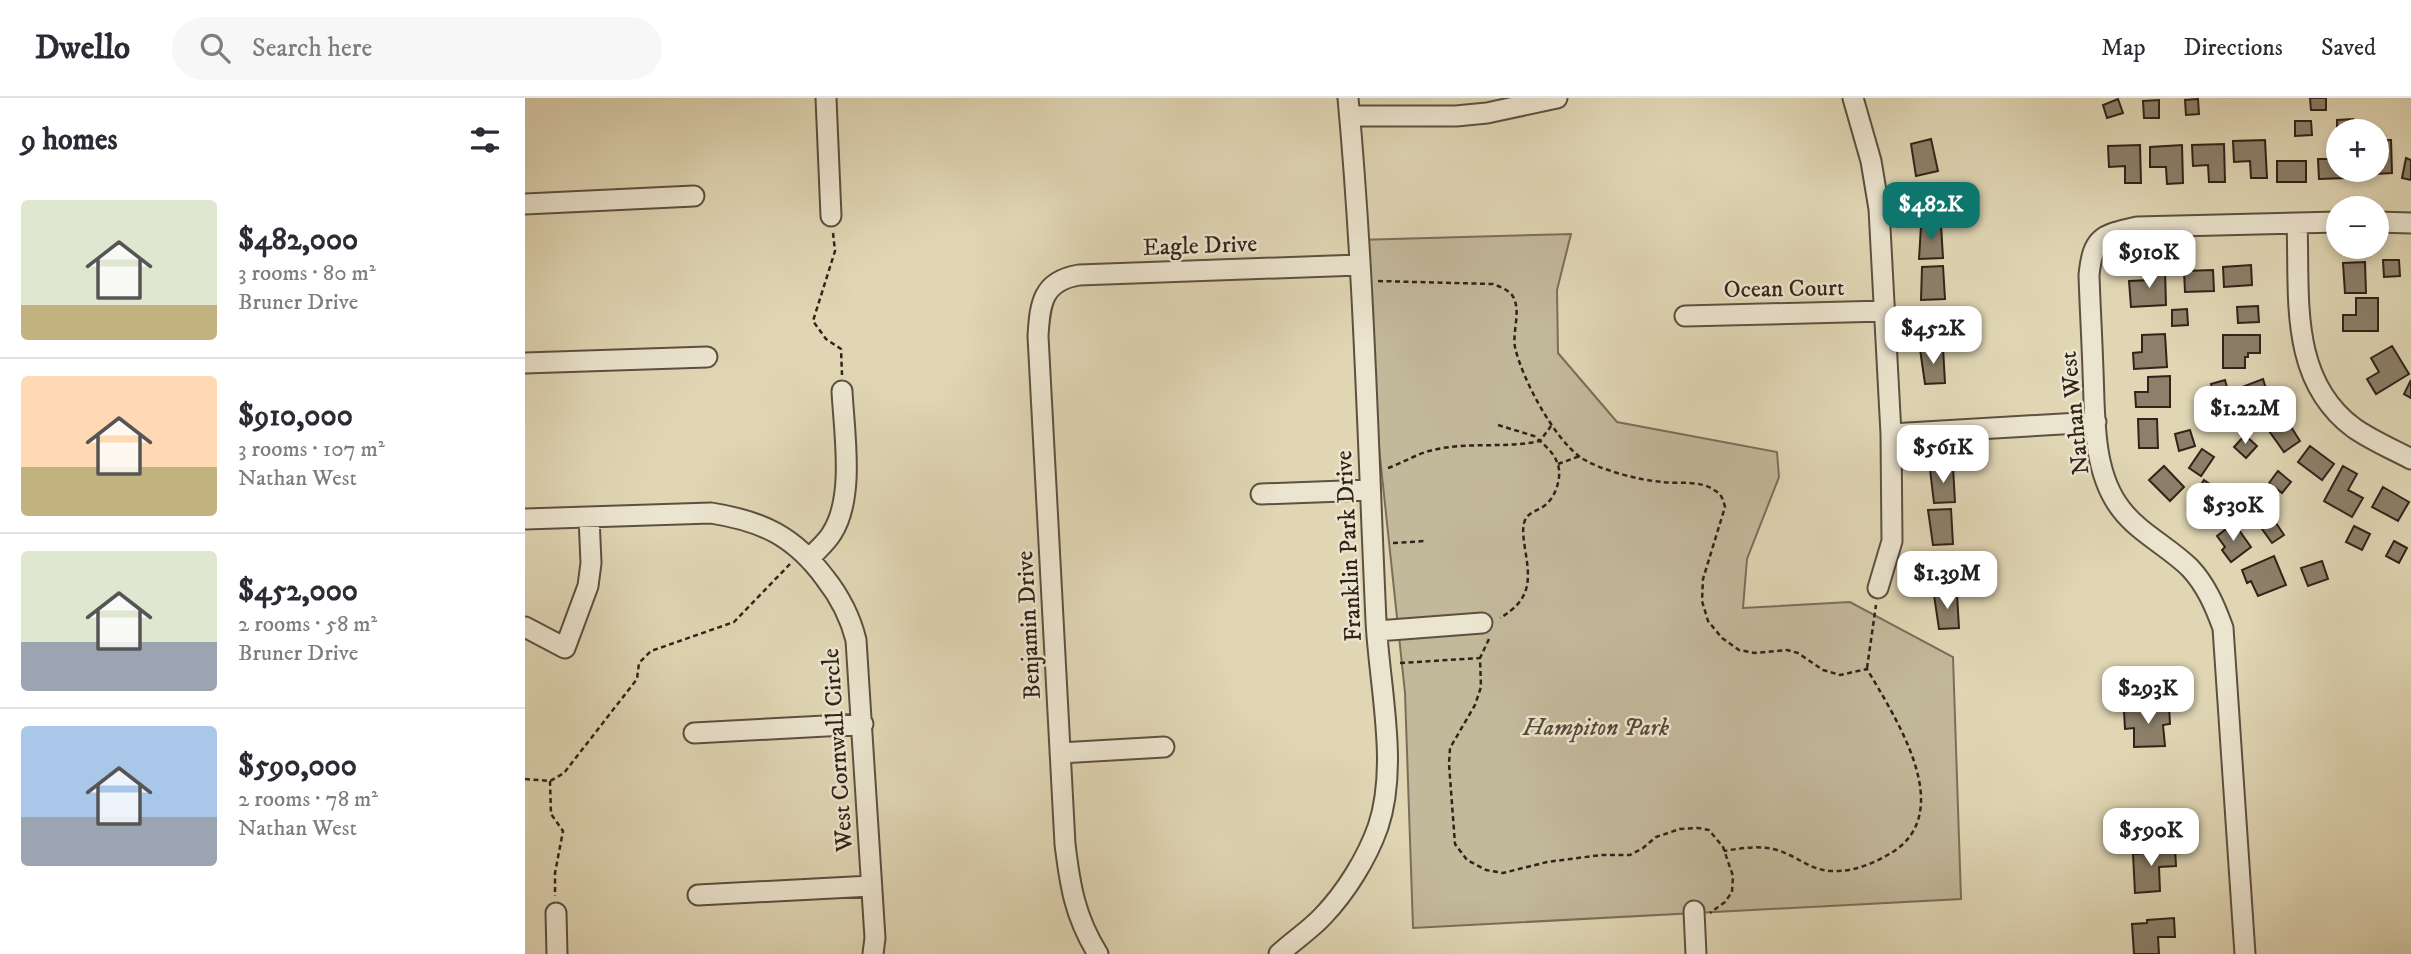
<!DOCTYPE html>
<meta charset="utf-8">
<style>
:root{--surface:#fff;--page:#f7f7f7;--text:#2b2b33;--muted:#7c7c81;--line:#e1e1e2;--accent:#0f766e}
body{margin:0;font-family:"IM FELL DW Pica",serif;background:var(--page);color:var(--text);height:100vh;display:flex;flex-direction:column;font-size:26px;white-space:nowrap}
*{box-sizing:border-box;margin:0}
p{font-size:23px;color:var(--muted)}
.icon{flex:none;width:38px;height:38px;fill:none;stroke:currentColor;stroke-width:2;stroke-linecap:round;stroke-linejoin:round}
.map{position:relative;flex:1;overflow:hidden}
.side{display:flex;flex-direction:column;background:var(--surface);width:525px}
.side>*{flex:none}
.buttons{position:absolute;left:1801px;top:21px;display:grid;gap:14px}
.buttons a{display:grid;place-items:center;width:63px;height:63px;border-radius:50%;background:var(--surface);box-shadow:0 4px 10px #0003;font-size:35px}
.price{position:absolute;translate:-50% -60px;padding:0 16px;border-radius:14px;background:#fff;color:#222;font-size:23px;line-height:46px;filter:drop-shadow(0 2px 4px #0008)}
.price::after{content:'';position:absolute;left:50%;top:42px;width:21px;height:16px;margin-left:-10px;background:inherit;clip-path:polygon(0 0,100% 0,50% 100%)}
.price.on{background:var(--accent);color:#fff}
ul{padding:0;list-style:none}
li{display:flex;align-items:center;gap:21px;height:175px;padding:0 21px}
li+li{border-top:2px solid var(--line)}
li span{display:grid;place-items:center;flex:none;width:196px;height:140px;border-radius:7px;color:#555}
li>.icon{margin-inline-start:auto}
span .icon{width:84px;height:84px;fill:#fffc;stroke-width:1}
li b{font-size:30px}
h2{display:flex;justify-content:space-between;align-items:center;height:84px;padding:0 21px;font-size:30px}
header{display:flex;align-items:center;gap:42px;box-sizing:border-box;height:98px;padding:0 35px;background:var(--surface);border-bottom:2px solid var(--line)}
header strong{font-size:33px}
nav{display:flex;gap:38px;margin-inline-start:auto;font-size:24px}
.search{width:490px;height:63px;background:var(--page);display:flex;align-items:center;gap:18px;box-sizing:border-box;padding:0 24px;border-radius:38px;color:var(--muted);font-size:26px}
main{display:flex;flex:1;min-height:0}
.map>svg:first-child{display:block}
.green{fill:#c2b89a;stroke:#7a6e5a;stroke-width:2}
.building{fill:#8c806a;stroke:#31231a;stroke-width:2}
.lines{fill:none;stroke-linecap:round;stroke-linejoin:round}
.minor-casing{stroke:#5d5040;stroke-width:23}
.path{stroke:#31231a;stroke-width:2.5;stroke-dasharray:5 3.5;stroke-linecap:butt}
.minor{stroke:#ebe4ce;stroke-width:19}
.labels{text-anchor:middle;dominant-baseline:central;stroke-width:5;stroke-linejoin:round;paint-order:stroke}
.street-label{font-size:24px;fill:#31231a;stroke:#ebe4ce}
.park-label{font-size:24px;font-style:italic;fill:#55483a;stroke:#ebe4ce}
</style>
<header>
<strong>Dwello</strong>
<div class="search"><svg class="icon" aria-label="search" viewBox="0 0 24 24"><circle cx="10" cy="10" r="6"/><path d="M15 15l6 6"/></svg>Search here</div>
<nav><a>Map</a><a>Directions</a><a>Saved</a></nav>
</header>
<main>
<section class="side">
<h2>9 homes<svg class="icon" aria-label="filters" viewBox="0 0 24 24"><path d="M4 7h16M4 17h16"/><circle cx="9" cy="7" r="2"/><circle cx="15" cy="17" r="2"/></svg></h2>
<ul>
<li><span style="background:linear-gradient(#dfe7d0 75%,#c2b280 0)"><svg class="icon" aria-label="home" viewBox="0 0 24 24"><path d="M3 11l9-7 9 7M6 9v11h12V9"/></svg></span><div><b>$482,000</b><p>3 rooms · 80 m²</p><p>Bruner Drive</p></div></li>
<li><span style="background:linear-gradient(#ffd9b3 65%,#c2b280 0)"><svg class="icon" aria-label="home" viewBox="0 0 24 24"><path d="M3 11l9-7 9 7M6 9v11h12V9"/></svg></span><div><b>$910,000</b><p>3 rooms · 107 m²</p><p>Nathan West</p></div></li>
<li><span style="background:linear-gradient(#dfe7d0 65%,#9aa5b1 0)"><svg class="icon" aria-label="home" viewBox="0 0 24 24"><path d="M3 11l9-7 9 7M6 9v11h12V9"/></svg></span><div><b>$452,000</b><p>2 rooms · 58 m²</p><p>Bruner Drive</p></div></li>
<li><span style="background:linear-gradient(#a9c7e8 65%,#9aa5b1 0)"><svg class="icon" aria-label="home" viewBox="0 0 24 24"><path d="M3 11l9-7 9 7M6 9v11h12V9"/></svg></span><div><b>$590,000</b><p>2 rooms · 78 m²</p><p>Nathan West</p></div></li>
</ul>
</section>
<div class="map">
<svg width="1886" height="856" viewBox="0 0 1886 856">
<rect width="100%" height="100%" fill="#e0d6b4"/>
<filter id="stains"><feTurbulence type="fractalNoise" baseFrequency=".00286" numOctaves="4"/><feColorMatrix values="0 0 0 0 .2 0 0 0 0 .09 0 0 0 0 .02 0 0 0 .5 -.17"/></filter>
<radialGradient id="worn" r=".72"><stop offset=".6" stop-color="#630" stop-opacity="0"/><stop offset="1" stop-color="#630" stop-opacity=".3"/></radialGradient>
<path class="green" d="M1046,136L1032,192L1033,255L1092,324L1252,354L1254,379L1222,461L1218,510L1325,504L1428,559L1436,801L888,830L880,595L832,142Z"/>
<path class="building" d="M1785,0H1801V12H1786Z
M1593,1L1598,15L1582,20L1578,7Z
M1673,1L1674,16L1661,17L1660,2Z
M1634,2V20H1619L1618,3Z
M1828,21L1829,33H1813L1812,38V22Z
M1770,23H1786L1787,37L1770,38Z
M1406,41L1413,73L1391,78L1386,46Z
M1740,42L1742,80H1726L1725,63L1709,64L1708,43Z
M1852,42H1866L1867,75L1850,76Z
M1699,46L1700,84H1684L1683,67L1668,68L1667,47Z
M1615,47L1616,85H1600V68L1584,69L1583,48Z
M1657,47L1658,85L1642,86L1641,69H1625V49Z
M1881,60L1886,62V82L1877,80Z
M1793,61H1813V72H1823V80L1794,81Z
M1752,63H1781V84H1752Z
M1414,85L1415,117L1392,118L1393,86Z
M1416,127L1418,160L1394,161L1396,128Z
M1858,162H1874L1875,178L1859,179Z
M1840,164L1841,195H1820L1818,165Z
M1726,167L1727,187L1699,189L1698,169Z
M1418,168L1420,201L1396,202L1397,169Z
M1640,171L1641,207L1606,209L1604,183L1625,182L1624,172Z
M1688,172L1689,193L1660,194L1659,173Z
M1831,200H1853V233H1818V217H1831Z
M1733,208L1734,224L1713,225L1712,209Z
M1662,211L1663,227L1647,228V212Z
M1640,236L1642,269L1609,271L1608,255L1617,254V237Z
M1698,237H1735V255H1723V259H1720V270H1698Z
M1867,248L1884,276L1851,296L1842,281L1854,274L1846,260Z
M1418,250L1420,285L1400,286L1395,251Z
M1645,278V309H1611L1610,294H1623V279Z
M1738,281L1743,297L1748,295L1753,308L1722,320L1717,307L1724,305L1717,289Z
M1700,282L1704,297L1690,301L1686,286Z
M1886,282V300L1879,296Z
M1759,318L1775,343L1759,354L1742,330Z
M1613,321H1632L1633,350H1614Z
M1665,332L1670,348L1654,353L1650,336Z
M1720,337L1732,348L1721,360L1709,349Z
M1785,348L1809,366L1797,382L1773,364Z
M1677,351L1689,359L1676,378L1664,370Z
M1639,368L1659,389L1645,403L1624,382Z
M1818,368L1832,376L1823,392L1838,400L1827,419L1799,403Z
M1428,369L1430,404L1409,405L1405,371Z
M1753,373L1766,384L1757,395L1744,385Z
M1679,382L1705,400L1685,429L1671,420L1676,413L1664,405Z
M1858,389L1884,404L1873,423L1847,409Z
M1426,411L1428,446L1408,447L1403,412Z
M1749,422L1759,437L1747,445L1737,431Z
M1709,425L1726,449L1706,464L1697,452L1700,449L1692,438Z
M1829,428L1845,436L1837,452L1821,444Z
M1869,443L1882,450L1874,465L1861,458Z
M1431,454L1433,488L1412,490L1408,455Z
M1749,458L1761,487L1733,498L1726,483L1722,485L1717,472Z
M1797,463L1803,481L1783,488L1776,470Z
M1432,496L1434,530L1414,531L1409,497Z
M1644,608L1645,626L1638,627L1640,648L1609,649V630L1600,631L1599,613L1624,612V609Z
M1650,750L1651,768L1634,769L1635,793L1610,795L1608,756L1622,755V751Z
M1649,820L1650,839H1633L1634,856H1609L1607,826L1622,825V822Z"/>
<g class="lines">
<defs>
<path id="minor" d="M301,0L306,118
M1328,0L1346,63L1354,111L1366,336L1367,443L1353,490
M825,18H931L962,15L1032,0
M0,106L169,98
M1852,124L1886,125
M1772,125C1775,198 1763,281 1829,330C1846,342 1867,351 1886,361
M1160,218L1360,213
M0,265L182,259
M1366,336L1571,324
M736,396L845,392
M0,421L186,415C237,423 269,438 300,480C315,499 325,518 331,542L350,840L348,856
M285,460C292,452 302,444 307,435C330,399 319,334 317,293
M0,529L40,550L63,488L66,465L64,419
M852,533L957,525
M169,635L338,626
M535,655L639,649
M173,797L346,788
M1169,813L1171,856
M31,815L32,856
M573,856C550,819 545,788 540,746L513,238C515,206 517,183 554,177L834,167
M754,856C768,843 785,832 798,818C821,794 842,760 853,729C874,667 854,587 851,523C843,349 839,174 823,0
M1720,856L1698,530C1690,508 1681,487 1665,470C1644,449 1614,435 1596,411C1567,374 1570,317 1568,273C1567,241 1565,209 1564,177C1568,139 1576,137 1612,129L1813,124"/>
</defs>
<use href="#minor" class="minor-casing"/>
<path class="path" d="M308,135L310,153L288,223L301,241L316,251L317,277
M853,183L968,186C975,189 982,191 987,197C997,211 987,234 990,249C997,281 1029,340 1055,359C1074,372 1114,382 1137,384C1153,386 1176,382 1189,392C1197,396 1198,402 1200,409L1178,481L1177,503L1183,523L1197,540L1214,552L1230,555L1262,552L1273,555L1298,572L1315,577L1342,571C1369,618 1434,714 1366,755C1348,766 1328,774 1306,773C1285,772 1272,758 1252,752C1235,747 1217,750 1199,753
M973,327L1009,338L1015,343L1026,328
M1033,366L1055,358
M863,370C877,365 890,357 904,353C940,343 979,351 1015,343C1022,349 1029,356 1032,364C1038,377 1031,400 1019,408C1011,414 1002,414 999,425C997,434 999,442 1000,451C1006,485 1005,502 975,520
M868,445L900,443
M964,541L955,560L956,589L950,607L925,650L924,666L930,746L942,762L961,772L978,775L1022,764L1076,757H1105L1118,750L1131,739L1155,731L1173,730L1184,732L1198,749L1208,778L1207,794L1200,804L1185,815
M875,565L955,560
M1342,570L1351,507
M0,681L25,683L39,675L112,581L114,565L126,553L209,524L265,466
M25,683L26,716L38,733L30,775V798"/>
<use href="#minor" class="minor"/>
</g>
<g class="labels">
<g class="street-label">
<text transform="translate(675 148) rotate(-2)">Eagle Drive</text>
<text transform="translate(1259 191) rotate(-1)">Ocean Court</text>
<text transform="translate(1550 315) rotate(-96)">Nathan West</text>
<text transform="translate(824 448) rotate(-93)">Franklin Park Drive</text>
<text transform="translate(504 527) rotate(-93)">Benjamin Drive</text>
<text transform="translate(313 652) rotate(-94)">West Cornwall Circle</text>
</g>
<g class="park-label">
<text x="1071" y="630">Hampiton Park</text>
</g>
</g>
<rect width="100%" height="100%" filter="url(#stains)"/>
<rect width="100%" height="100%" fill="url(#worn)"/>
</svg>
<div class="buttons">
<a>+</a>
<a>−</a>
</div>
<b class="price on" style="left:1406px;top:144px">$482K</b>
<b class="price" style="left:1624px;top:192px">$910K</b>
<b class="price" style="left:1408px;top:268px">$452K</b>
<b class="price" style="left:1720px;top:348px">$1.22M</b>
<b class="price" style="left:1418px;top:387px">$561K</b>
<b class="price" style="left:1708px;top:445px">$530K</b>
<b class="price" style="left:1422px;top:513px">$1.39M</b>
<b class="price" style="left:1623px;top:628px">$293K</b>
<b class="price" style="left:1626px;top:770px">$590K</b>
</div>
</main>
